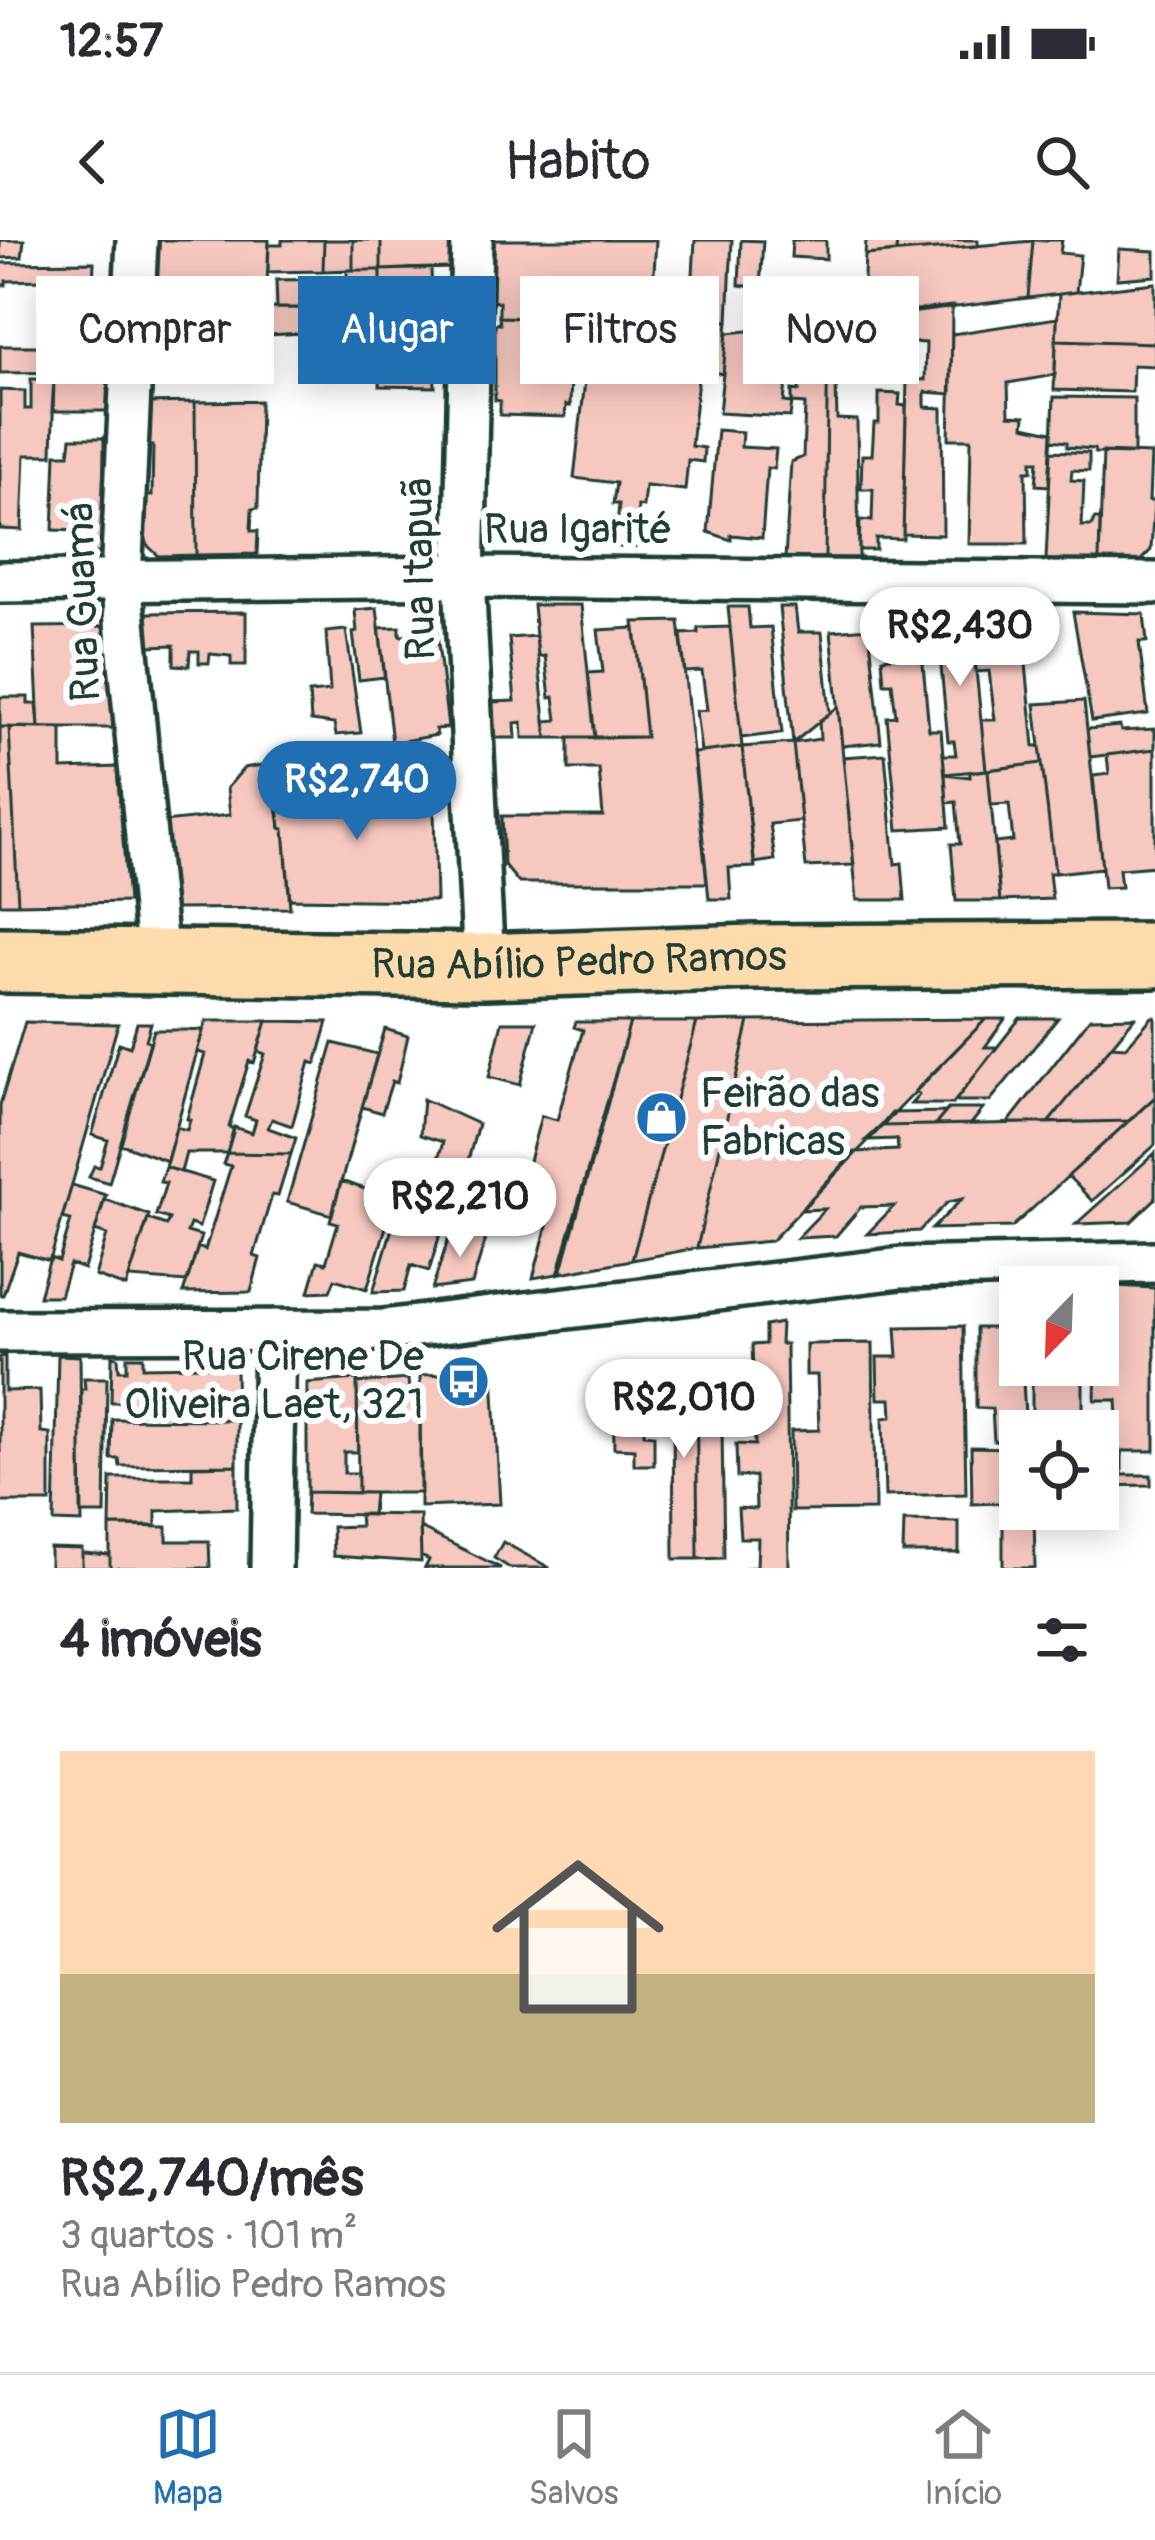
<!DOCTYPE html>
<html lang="pt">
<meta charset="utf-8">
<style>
:root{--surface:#fff;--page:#f7f7f7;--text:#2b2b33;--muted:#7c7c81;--line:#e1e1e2;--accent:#1f6fb2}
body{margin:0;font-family:Pangolin,sans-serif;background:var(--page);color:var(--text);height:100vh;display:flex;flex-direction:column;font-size:45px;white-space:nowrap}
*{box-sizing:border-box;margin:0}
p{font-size:39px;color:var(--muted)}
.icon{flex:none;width:66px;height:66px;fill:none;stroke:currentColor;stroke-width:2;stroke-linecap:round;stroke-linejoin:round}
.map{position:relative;height:1328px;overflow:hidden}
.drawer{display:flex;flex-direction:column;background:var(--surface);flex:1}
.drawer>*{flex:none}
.banner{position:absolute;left:36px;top:36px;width:1083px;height:108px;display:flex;gap:24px}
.needle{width:78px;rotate:203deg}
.fabs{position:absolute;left:999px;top:1026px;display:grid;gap:24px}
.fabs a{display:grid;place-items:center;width:120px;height:120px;border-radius:0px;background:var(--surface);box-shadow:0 6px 30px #0003;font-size:60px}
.price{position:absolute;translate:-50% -102px;padding:0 27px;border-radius:42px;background:#fff;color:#222;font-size:39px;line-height:78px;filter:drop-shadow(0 3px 6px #0008)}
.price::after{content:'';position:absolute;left:50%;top:72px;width:36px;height:27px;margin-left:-18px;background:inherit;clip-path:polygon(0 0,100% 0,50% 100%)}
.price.active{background:var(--accent);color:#fff}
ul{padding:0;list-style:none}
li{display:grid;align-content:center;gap:24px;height:636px;padding:0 60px}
li span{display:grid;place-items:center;height:372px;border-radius:0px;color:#555}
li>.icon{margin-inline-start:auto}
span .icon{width:216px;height:216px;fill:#fffc;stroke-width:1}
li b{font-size:51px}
h2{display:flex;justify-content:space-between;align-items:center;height:144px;padding:0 60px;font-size:51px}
.tag{padding:0 42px;border-radius:0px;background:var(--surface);box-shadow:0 6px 30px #0003;font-size:42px;line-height:108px}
.tag.active{background:var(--accent);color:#fff}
.status{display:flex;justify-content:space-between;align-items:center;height:84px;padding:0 60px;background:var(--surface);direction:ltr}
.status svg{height:33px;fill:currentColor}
header{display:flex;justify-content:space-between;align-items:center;height:156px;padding:0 60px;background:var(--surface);font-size:54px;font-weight:600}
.tabs{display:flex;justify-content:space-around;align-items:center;height:168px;border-top:3px solid var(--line);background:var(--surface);font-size:33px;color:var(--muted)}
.tabs a{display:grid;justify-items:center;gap:6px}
.tabs .active{color:var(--accent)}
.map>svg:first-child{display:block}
.building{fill:#f7c8c0;stroke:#1f3d34;stroke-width:3}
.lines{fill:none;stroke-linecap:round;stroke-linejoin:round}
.street-casing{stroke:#1f3d34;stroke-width:48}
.primary-casing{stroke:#1f3d34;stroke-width:72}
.street{stroke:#fff;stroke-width:39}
.primary{stroke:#fedbac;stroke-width:63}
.labels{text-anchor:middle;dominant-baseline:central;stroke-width:12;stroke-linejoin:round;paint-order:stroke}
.street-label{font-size:42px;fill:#1f3d34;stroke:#fff}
.poi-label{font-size:42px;fill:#1f3d34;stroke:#fff;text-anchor:start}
</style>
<div class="status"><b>12:57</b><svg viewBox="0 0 49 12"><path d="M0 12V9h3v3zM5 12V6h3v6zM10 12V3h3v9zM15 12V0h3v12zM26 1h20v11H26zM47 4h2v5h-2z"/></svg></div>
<header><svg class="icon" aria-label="back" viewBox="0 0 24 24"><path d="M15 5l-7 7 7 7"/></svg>Habito<svg class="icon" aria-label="search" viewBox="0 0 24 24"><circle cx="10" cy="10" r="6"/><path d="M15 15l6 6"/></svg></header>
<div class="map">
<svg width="1155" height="1328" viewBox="0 0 1155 1328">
<rect width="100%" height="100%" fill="#fff"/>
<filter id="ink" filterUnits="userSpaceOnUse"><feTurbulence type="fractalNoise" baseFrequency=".00833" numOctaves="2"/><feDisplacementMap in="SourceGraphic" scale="24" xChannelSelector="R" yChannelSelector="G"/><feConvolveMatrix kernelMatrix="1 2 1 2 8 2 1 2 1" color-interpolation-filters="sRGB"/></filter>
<g filter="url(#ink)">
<path class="building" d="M0,0H24L22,17L0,18Z
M145,0H269L267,45L145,47Z
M282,0H324L323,31L268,32L269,5H282Z
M324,0H353V30L323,31Z
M353,0H381V30H353Z
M381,0H452V28L381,30Z
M491,0H656L651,81L499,77V62L490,61Z
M695,0H732L728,81H714L715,71L691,70Z
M741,0L763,1L760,48L739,45Z
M792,0H826V19L791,17Z
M897,0H978V6L896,12Z
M897,0L896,12L865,15L866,1Z
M1062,0L1060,13L1080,15L1076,52L1028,58L1033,0Z
M1033,1L1028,58L862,79L865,15Z
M1119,9L1155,11V36L1117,39Z
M94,22L93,45H41L42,40L6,41V45H0V23Z
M431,28L435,147L380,146L381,30Z
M347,30H381V68H277L276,40L347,39Z
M1155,43V103L1056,100L1059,54Z
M219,46L220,68H189V47Z
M952,66L951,154L925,152V167L942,168L943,295L903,294L907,139L925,140L926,103L908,102V71Z
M302,68V93L233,97V91L181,92L182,98H144L145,69Z
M358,68H381V96H359Z
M324,72H340V96H323Z
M499,77L573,78L570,166L566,165L565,177L500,175V161L495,160V84H500Z
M867,78L865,145L836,144L837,179L857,180L859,318H825L828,83Z
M1057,78L1055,135L1008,143L1009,175L1025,176L1024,186L1052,192L1049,246L1036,245L1038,221H1032V231H1026L1027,304H969L971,199H949L952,94Z
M592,79L671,81L703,90L691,206L704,208L703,222L688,220L685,250L645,246L643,267L638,266L635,307H615L619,264H613L616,243L574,238Z
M714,81H728L723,134L707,131Z
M828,83L825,318L785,319L791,222L803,217L805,164L792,163V150L799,151L802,96L796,97L797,86Z
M797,86L795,103L790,102L784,162L792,163L790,177L719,173L727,93Z
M1056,100L1155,103V126L1133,125L1132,152L1054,150Z
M0,106H90L91,123H108V138H90L91,132L0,133Z
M108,138L107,171H52L54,139Z
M31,139H54L52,215H25L22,290L0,289V150L25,151V169H31Z
M879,153L900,154L899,165L906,166L903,299L876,298V310H859L860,280L872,281L873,249H861L862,215H872L874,183H879Z
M1054,157L1134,158V214L1095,213L1094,209L1067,207V202L1052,200Z
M260,161L258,268L252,269L251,291H258L257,314L196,315L195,162Z
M195,162L196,315L159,316L148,306L143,290V256H152L153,206H144L143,163Z
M717,190L742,192L741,207L776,209L774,229L767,228L762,298L731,295V300L708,292Z
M71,198H104V313H77V291L53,290L56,214H69Z
M1051,211L1089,213V231L1072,230L1071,240L1084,241L1082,286H1092L1094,279H1100L1099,321L1046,320Z
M1103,212L1151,214L1149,261H1154L1151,310L1138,323L1099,321Z
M533,365H581L595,498H547L545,481L557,480L554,457L550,458L545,416L538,417Z
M728,367H748L750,388L771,387L782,493L741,498Z
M779,367H795L798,392H822L830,473L793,503Z
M377,368L385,437L359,440L353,393L357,392L355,370Z
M930,369L970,370L986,530L945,534L943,515H956L954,501H948L939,405L933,406Z
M970,370L998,371L999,394L1023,393L1034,506H1040L1042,523L986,530L981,480H995L989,431L976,432Z
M246,372V425H231V416L210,414L209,423H199V411H190L189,426L174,425V405L149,406L147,373Z
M1073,372L1144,374L1147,402H1139L1148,474L1092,481Z
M679,381L707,643H519L504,625L502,576H603L599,529H569V497H646L634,382Z
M108,386L114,488H39L34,387Z
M400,387V396L437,394L448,488L435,489L437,495L392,503L379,388Z
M730,387L742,507L701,512L696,471L707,470L702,431L685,432L681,394L698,393V388Z
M635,388L646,497L595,498L588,433L603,432L598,390Z
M869,388L881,502L842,506L831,391Z
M346,390L361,493L336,495L334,484L311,481L309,453L330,451L326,392Z
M536,396L547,498H523L522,482L515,483L516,498H494L491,462L515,461L509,398Z
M922,413L929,490H941L949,587L898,590L887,477L896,476L892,443H884L882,418Z
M0,457H28V464H37L39,488L0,487Z
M1084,461L1102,628L1055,633L1035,464Z
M838,467L854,625L806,627L793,503L820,499L819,481Z
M1120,486L1121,491L1155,489V509L1090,517L1087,489Z
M0,487H9L18,664H0Z
M9,487L62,488V529L117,527L128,662L18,664Z
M793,503L801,581L770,584L775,620L754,623L742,507Z
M742,507L755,627L729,628L731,659H709L694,513Z
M1155,509V626L1119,629L1121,647L1104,648L1093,536L1109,534L1107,515Z
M885,514L895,624L902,623L905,660H857L843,517Z
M274,523L280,588L284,589L290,668L173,669L163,582L230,575L227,548L244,528Z
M1042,523L1055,633H1049L1052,659L1000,661L995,603L1013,601L1009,564L991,565L988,530Z
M988,530L1000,661H956L951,604H960L956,562L947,563L945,534L970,537V532Z
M399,536L404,571L434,569L436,661L290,659L284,589L280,588L275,549L321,544L323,571L332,570L330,542Z
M1135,777L1048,883H1008L1090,778Z
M1152,777H1155V857L1129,881L1048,883L1111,806L1126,807Z
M1020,778H1058L990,861H955Z
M986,779H1005L985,807H997L953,864H911L919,855L915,851Z
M986,779L771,1001L697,1008L749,781Z
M206,781H267L254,823L249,821L229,887L234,889L227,913H186L181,932L165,927L176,887L187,890L190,880L187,879L205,814L197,812Z
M267,781L328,782L316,824L310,822L292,886L272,879L268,888L296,898L291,914L227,913L234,887L252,893L256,880L245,876L265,814L258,811Z
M749,781L697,1008L632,1020L697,782Z
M25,782L118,784L50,1021L18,1012L3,1055H0V865Z
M502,782H536L520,845L489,837Z
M576,782H630L558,1034L533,1038L554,960L521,951L541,876L557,880L583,790L574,787Z
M630,782H697L632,1020L561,1033Z
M137,783H151L146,800L150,802L109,943L89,937L94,926L100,927L108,900L92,895L119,803L130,807Z
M385,789L408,796L397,843L392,841L382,873L362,867Z
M154,790H203L167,921L121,904Z
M333,803L377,814L332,975L287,962Z
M1155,857V905L1092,961L1068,936Z
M423,859L478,884L466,928L455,924L454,929L465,932L462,947L450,944L445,967L429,962L428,967L446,974L429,1031L411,1025L404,1051L373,1052L413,918L437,923L443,902L420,895Z
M948,869H983L971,884L935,885Z
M946,872L935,885L881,886L892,873Z
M1129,881L1012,987L932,989L962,959L948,962L919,991L867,994L894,966L861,967L836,996L797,998L825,969L800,970L855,912L898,910L897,899L866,900L881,886Z
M227,913L291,914L278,956L272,955L254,1016L260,1018L251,1052L183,1053L198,1007L205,1010L231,926L223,924Z
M1155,913V959L1131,982L1076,984Z
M165,927L213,941L199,987L190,984L187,992L201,996L187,1042L129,1038L148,979L166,985L169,979L156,975L166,943L160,942Z
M341,941L374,952L368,967L390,974L367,1049L335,1039L330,1051L309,1052L318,1021L326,1023L338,983L330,981Z
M72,945L106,955L95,991L84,1029L70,1024L60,1056H39L50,1018L59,1021L71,980L62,978Z
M104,959L149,975L126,1047L95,1036L107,995L95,991Z
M452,988L486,998L472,1044L432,1049Z
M1093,1045L1155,1048V1211H1122V1235H1151V1245L1098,1246L1095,1181H1118L1117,1160H1095L1098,1047Z
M781,1083L780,1104H786L789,1328H745L757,1327L758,1298H740L738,1268L756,1269L755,1236L737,1237L736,1204L755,1205L754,1175H738L737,1159L754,1160L752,1105L765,1104V1086Z
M963,1086L966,1254L885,1256L883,1178L892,1177L891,1159H878L877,1117H898L896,1087Z
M976,1088H1020L1025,1176H1032V1191H1020V1211L1014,1210V1240L1000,1241V1263L972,1264L971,1207L1010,1208L1009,1202L994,1201L992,1169L976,1168Z
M873,1103L875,1270L792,1271L791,1191L819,1190L817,1135H806V1104Z
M58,1115L80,1116L82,1283L54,1282Z
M5,1116V1151L40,1150L41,1192L50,1193V1262H0V1117Z
M112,1116L118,1117L119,1130H127V1117H143V1127L207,1126L208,1118H227L236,1128L237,1180L191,1179L190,1170H164V1175L126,1171V1162H111Z
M1032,1125H1083V1191H1032Z
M721,1127L724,1318L698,1319L696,1129Z
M696,1129L698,1319H674L673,1167H666V1130Z
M619,1130H635L636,1138H657V1187L644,1188V1194L654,1195V1225H634V1209L614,1208L613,1138L619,1137Z
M493,1133L500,1264L420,1267V1135Z
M84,1138H107L105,1274H81V1149H85Z
M357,1139L358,1212H344V1233H358V1253L307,1252V1143Z
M408,1139L409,1151L420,1150L421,1253H358L357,1143Z
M112,1179L237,1180V1225L120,1226L119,1219H111Z
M237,1225V1268L156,1271V1286H110L111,1238H192V1226Z
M307,1252L374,1253L372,1275L306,1274Z
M1003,1267L1034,1269L1035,1328H1003Z
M359,1274L420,1275L421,1322L333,1316L332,1287L360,1286Z
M904,1281L959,1282V1313H903Z
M110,1286L167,1287V1301H209L210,1328H110Z
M420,1288L501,1328H425L429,1320L421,1316Z
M503,1302L550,1328H510L494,1318Z
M50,1308L82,1309V1328H50Z
M82,1313L110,1315V1328H82Z"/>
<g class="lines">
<defs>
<path id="street" d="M137,0L121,340L158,719
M472,0L464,337L484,726
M0,342L464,337L1155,343
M0,1091L383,1090L901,1028L1155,1022
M271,1328L275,1090"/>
<g id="primary">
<path id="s1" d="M0,720L484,726L754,717L1155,715"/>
</g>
</defs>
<use href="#street" class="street-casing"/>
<use href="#primary" class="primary-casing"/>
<use href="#street" class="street"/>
<use href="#primary" class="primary"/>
</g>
</g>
<defs>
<symbol id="shop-disc" viewBox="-11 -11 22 22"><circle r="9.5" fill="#1f6fb2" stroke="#fff"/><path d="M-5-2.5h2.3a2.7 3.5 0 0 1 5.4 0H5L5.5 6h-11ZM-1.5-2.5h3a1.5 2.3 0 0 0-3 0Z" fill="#fff"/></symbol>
<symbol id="bus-disc" viewBox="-11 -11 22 22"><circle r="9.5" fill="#1f6fb2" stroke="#fff"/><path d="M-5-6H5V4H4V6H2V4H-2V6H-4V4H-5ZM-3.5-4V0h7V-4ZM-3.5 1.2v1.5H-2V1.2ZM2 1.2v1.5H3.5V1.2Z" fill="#fff"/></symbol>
</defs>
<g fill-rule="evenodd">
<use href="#shop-disc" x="632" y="848" width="59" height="59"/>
<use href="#bus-disc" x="434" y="1112" width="59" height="59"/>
</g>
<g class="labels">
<g class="street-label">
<text x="578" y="290">Rua Igarité</text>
<text transform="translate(420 328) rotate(-91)">Rua Itapuã</text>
<text transform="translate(83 362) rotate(-92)">Rua Guamá</text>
<text stroke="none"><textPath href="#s1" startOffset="579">Rua Abílio Pedro Ramos</textPath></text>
</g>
<g class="poi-label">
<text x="700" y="854">Feirão das<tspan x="700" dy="48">Fabricas</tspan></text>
<text x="424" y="1117" text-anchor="end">Rua Cirene De<tspan x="424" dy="48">Oliveira Laet, 321</tspan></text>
</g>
</g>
</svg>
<div class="fabs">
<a><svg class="needle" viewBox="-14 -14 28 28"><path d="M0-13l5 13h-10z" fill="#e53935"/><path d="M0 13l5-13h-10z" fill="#7c7c81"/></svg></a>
<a><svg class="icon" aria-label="locate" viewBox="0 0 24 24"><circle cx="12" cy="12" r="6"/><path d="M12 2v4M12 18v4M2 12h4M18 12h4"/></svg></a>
</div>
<b class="price" style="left:960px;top:449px">R$2,430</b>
<b class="price active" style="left:357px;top:603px">R$2,740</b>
<b class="price" style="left:460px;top:1020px">R$2,210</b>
<b class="price" style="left:684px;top:1221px">R$2,010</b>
<div class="banner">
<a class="tag">Comprar</a>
<a class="tag active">Alugar</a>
<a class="tag">Filtros</a>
<a class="tag">Novo</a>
</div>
</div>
<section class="drawer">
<h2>4 imóveis<svg class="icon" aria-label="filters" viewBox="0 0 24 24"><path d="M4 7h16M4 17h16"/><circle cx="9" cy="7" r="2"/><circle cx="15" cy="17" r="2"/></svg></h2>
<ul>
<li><span style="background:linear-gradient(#ffd9b3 60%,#c2b280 0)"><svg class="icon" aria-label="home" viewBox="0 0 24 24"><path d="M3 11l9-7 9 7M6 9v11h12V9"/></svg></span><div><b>R$2,740/mês</b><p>3 quartos · 101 m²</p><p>Rua Abílio Pedro Ramos</p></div></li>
</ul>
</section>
<nav class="tabs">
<a class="active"><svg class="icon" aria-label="map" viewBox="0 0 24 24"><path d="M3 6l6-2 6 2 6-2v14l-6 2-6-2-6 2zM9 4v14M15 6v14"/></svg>Mapa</a>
<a><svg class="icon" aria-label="saved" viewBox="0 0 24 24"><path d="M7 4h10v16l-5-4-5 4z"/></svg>Salvos</a>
<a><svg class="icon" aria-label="home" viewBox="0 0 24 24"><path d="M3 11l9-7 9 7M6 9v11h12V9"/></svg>Início</a>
</nav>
